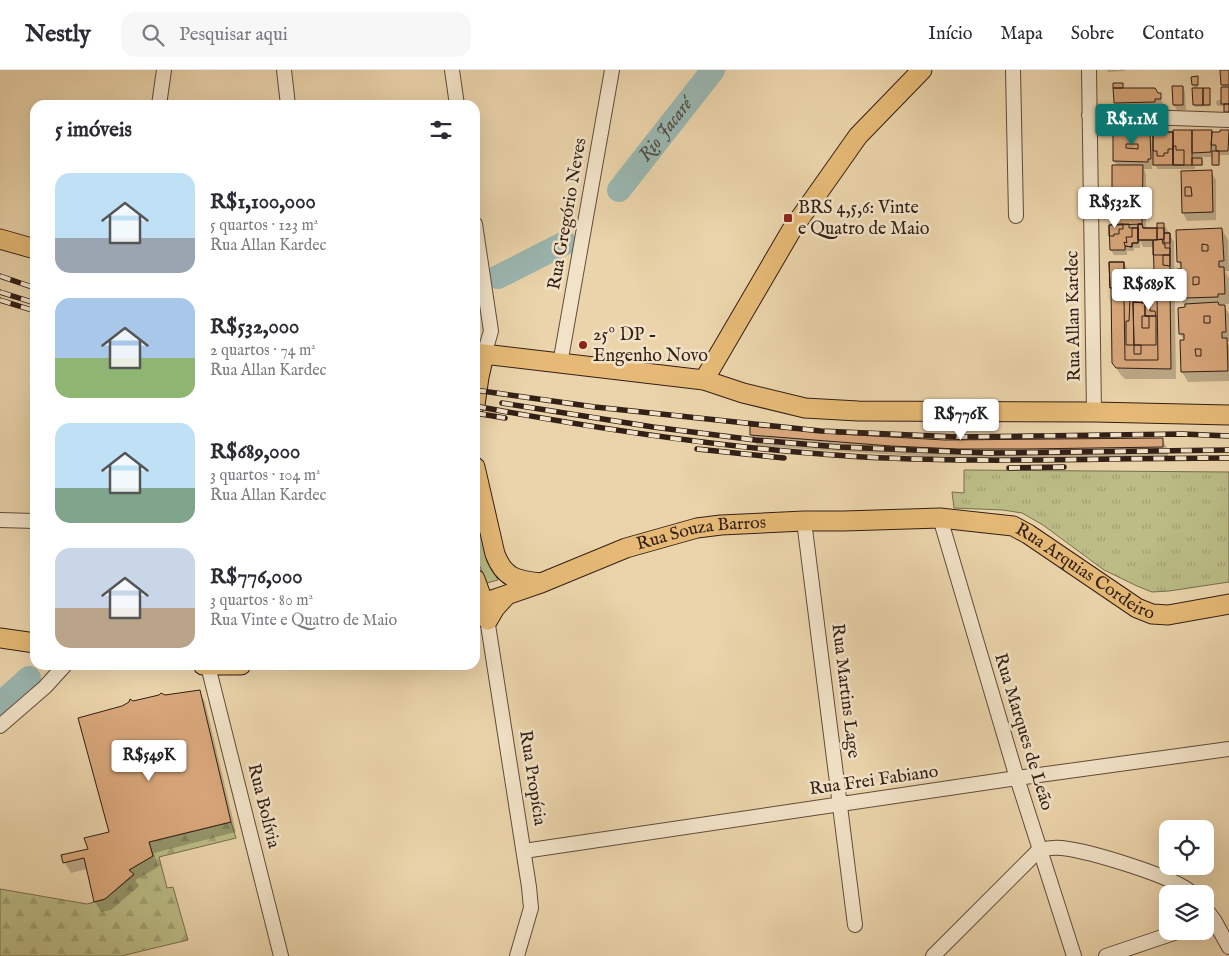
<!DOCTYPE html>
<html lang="pt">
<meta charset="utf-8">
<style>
:root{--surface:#fff;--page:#f7f7f7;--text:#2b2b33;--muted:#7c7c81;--line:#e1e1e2;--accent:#0f766e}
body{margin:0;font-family:"IM FELL English",serif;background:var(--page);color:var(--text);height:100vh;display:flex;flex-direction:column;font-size:19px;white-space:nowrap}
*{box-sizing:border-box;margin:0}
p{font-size:16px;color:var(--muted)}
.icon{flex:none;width:28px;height:28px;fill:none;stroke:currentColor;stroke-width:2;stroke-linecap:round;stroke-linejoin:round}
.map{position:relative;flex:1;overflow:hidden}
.side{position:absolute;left:30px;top:30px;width:450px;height:570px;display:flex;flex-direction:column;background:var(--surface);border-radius:15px;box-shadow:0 5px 20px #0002}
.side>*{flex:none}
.tools{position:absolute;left:1159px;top:750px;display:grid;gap:10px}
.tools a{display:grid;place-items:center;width:55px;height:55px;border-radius:10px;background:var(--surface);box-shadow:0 5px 20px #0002;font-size:25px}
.price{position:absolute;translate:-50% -42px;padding:0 11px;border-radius:5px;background:#fff;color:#222;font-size:16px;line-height:32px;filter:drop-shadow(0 1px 2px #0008)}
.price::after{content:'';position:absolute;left:50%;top:30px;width:15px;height:11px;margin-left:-8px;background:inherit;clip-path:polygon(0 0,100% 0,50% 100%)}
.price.selected{background:var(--accent);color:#fff}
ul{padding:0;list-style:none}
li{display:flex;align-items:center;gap:15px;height:125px;padding:0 25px}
li span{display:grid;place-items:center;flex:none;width:140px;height:100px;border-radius:15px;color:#555}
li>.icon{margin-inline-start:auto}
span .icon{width:60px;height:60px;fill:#fffc;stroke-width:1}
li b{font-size:21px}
h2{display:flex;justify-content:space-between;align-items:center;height:60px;padding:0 25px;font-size:21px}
header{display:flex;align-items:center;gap:30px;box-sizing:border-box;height:70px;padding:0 25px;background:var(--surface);border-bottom:1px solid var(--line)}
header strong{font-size:24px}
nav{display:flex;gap:28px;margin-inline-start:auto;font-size:18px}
.search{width:350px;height:45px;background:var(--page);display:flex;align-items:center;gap:12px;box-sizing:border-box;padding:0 18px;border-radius:15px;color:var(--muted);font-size:19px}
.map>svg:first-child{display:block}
.grass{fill:url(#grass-tufts);stroke:#766e4e}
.forest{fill:url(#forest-firs);stroke:#766e4e}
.park{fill:#bbbc86;stroke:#766e4e}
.shadow{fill:#0003}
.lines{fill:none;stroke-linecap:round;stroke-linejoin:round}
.river{stroke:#9ab7b1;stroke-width:24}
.building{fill:#d9a87c;stroke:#321f16}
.minor-casing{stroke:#604c3b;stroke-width:16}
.major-casing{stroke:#321f16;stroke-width:21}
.minor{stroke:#f2e3c8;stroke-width:14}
.major{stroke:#e6ba76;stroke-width:19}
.rail-casing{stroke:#321f16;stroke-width:5.5}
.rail{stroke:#f2e3c8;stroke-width:4;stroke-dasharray:11;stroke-linecap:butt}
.poi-dot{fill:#8f2418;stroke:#f2e3c8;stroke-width:2}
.labels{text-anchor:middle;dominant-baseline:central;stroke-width:5;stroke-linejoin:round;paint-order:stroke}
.poi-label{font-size:18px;fill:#321f16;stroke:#f2e3c8;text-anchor:start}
.street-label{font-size:18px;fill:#321f16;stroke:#f2e3c8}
.water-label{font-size:19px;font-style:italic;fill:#514d44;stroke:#f2e3c8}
</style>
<header>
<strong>Nestly</strong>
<div class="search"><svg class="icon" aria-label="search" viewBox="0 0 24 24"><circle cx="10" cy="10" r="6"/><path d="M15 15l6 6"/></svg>Pesquisar aqui</div>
<nav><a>Início</a><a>Mapa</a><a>Sobre</a><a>Contato</a></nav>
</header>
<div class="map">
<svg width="1229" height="886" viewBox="0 0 1229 886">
<defs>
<pattern id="grass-tufts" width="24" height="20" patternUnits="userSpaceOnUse" patternTransform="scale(1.25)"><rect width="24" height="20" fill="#bbbc86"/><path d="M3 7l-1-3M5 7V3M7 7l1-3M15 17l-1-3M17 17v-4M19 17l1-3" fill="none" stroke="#a1a173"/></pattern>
<pattern id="forest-firs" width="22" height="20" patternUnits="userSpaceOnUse" patternTransform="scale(1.25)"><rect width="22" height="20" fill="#bbbc86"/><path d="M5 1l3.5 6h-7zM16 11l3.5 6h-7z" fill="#a1a173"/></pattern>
</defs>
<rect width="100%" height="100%" fill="#ebd4ab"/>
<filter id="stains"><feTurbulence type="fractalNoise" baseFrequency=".004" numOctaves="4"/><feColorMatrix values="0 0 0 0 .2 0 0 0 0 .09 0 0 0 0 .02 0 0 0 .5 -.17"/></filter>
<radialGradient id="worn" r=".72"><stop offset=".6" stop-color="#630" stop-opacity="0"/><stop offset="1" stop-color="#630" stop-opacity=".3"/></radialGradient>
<path class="grass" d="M964,400L1229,402V512L1169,521L1152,522L1137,516L1104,500L1043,455L1022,443L1003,440L954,438L952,422L964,423Z"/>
<path class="forest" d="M231,752L236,768L159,787L167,818L173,817L188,870L121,886H0V819L87,834L105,829L134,805L129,800L153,786L149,772Z"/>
<path class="park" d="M475,431L488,491L498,510L487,513L475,485Z"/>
<path class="shadow" d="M1107,0H1125V1L1108,2Z
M1222,0H1229V44H1226L1225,42V36H1218L1216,34L1217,30H1222L1224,18L1222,14Z
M1193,8H1197L1198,10V19H1209L1210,36L1195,37V19L1193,15Z
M1122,14L1124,20L1160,25L1163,34H1157V37L1118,38L1115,33Z
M1183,17L1185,22L1186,40H1177L1174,35Z
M1211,61L1213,64L1228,61L1229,63V85H1220L1219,96H1214L1213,87H1201L1203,91V96H1195V99H1157L1156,96H1152V99H1144L1146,104V159H1158L1164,154L1174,172L1176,309H1125L1120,304L1114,293L1113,220L1111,217L1124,193L1128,201L1155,202V177H1143L1140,171V178H1134V181H1127V185H1114L1111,180L1118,156L1113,148L1117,96L1114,91L1148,64L1154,73Z
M1211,102L1216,110V150L1187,151L1183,143Z
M1222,159L1228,170L1229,201H1225L1229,209V234H1223L1229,244V272H1227L1229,275V311L1188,312L1182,302L1185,271L1180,264L1186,238L1179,224L1183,200L1178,192Z
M811,364L944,371L1162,369L1168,380V388L964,389L757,376L751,365Z
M199,621L205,632L236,762L154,783L158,797L135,810L139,816L111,840L101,842L95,832L87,799L71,803L64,792L90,780L110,763L122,637L133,632Z"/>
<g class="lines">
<g class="river">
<path id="s1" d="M619,120L713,0"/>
<path d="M498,207L565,173"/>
<path d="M0,634L29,608"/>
</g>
</g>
<path class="building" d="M1220,0H1229V15H1221Z
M1198,6V15H1192L1191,7Z
M1113,13H1123V18H1113Z
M1172,16H1183V35H1173Z
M1221,17H1229V34H1221Z
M1113,18H1155L1158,23H1161V29H1155V32L1114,33Z
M1192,18H1203V35H1193Z
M1203,18H1210V35H1203Z
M1224,34H1229V42H1224Z
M1173,60H1192V95H1173Z
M1192,60H1212L1211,82L1192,83Z
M1220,60H1229L1228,81H1216V75H1211L1212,62H1220Z
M1113,61H1148V63H1150L1151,89H1148V92L1113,91Z
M1153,62H1173V79H1168V83H1164V86H1157V81H1153Z
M1153,62H1173V95H1153Z
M1126,74H1138V79L1126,78Z
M1173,76H1176V80H1184V95H1173Z
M1212,81H1219V95H1212Z
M1192,88H1202V95H1192Z
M1112,95H1143L1142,154L1116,155V148H1112Z
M1212,100L1213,142L1182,143L1181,101Z
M1185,117H1191L1192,126H1185Z
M1112,142H1122V148H1112Z
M1157,153H1164V163H1170V217L1110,218L1109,192H1124V200H1154L1153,170H1138V154H1142L1143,158H1157Z
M1123,154H1129V158H1138V173H1132V177L1125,176V180H1110L1109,155Z
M1123,154V159H1119V164H1114V166H1109V155Z
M1138,154H1142L1143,158H1157V170H1138Z
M1132,158H1138V173H1132V177L1125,176L1124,172L1127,173L1126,167H1132Z
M1157,158H1164V169L1157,170Z
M1222,158L1224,191H1219V197H1224L1225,224H1218V227L1185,228L1184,224H1178L1177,199H1181V192H1177L1176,160Z
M1164,163H1170V173H1164Z
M1162,169L1163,174H1165V178H1170V185H1153V170Z
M1202,174L1208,175V181H1202Z
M1163,185H1170V196L1163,195Z
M1109,192H1124V200L1168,201V208H1158L1159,217L1110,218Z
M1158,201H1168V208H1158Z
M1193,207H1199V214L1193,215Z
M1170,217L1171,299L1116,298L1112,293L1111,218Z
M1124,229H1157L1158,290H1125Z
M1130,229H1146L1145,233L1133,232L1134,275H1126V251H1129Z
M1133,232L1145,233V246H1156V275H1134Z
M1218,232L1219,235H1225L1226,262H1222V268H1227L1228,301L1181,302L1180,270H1184V264H1179L1178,238L1185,237V234Z
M1145,234H1150V241H1155L1156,246H1145Z
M1142,246H1149V258H1142Z
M1204,246H1210V253H1204Z
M1134,275H1141V284H1134Z
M1195,279H1201V286H1196Z
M750,356L839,364L944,370L1163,368V377L1025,379H958L891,376L750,365Z
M200,620L231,752L149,772L153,786L129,800L134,804L105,829L94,832L84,788L63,793L61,785L88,779L84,768L109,762L78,648L122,636L129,632L130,629L133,631L159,625L161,623L165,625Z"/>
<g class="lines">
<defs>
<path id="minor" d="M284,0L288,35
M452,0L457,35
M1013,0L1016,146
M1089,0L1094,342
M159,35L164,0
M1089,45L1229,50
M475,154L491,261L484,285
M560,294L612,0
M940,448L1017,708L1074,886
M0,450L35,451
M804,451L855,855
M486,542L529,817L531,838L517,886
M208,596L281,886
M0,656L45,617L65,595
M524,781L1017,708L1229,679
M1205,838L1214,850L1229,877
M933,886L1039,780C1047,778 1054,777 1062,778C1088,781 1175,806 1193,824
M1106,886L1180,861"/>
<g id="major">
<path d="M0,169L35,179"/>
<path d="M475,283L704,310L743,323L805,338L858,341L1094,342L1229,345"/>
<path d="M704,310L791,161L858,66L922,0"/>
<path d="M475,335L479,307L484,285"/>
<path d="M475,397L495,484C504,508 516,510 540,513"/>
<path d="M475,509L484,534"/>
<path id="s2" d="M475,536L541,513L626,478L697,458L721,455L804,451H844L940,448L1013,456L1028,464L1137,538L1152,544L1168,545L1229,534"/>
<path d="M488,550L495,538L505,527"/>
<path d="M0,568L35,573"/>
<path d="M203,595H241"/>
</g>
</defs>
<use href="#minor" class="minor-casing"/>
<use href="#major" class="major-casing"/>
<use href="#minor" class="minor"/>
<use href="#major" class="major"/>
<defs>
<path id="rail" d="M0,206L35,218
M0,222L35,233
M0,230L35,241
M475,320L595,337L821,361L957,367L1183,364L1229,366
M502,333L653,357L755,370L839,377L988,383L1229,380
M475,336C598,359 723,378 848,386C975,394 1102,388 1229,388
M475,343L505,348
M697,379L784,388
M1009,398L1064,397"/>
</defs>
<use href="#rail" class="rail-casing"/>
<use href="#rail" class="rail"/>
</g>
<g class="poi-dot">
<rect x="783" y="143" width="10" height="10" rx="2.5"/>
<circle cx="583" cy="275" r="5"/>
</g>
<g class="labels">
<g class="poi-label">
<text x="798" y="138">BRS 4,5,6: Vinte<tspan x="798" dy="21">e Quatro de Maio</tspan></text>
<text x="593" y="265">25º DP -<tspan x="593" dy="21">Engenho Novo</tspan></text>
</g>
<g class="street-label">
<text transform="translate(568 144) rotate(-80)">Rua Gregório Neves</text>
<text transform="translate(1074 246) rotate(-91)">Rua Allan Kardec</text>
<text stroke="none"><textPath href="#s2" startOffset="239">Rua Souza Barros</textPath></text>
<text stroke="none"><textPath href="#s2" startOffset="638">Rua Arquias Cordeiro</textPath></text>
<text transform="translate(845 621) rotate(83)">Rua Martins Lage</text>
<text transform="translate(1023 662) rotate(73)">Rua Marques de Leão</text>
<text transform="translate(532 708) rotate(81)">Rua Propícia</text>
<text transform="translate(874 711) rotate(-8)">Rua Frei Fabiano</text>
<text transform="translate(263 736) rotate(76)">Rua Bolívia</text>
</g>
<g class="water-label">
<text stroke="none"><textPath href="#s1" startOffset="76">Rio Jacaré</textPath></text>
</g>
</g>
<rect width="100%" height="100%" filter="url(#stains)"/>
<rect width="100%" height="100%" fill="url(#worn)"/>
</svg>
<div class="tools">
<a><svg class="icon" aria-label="locate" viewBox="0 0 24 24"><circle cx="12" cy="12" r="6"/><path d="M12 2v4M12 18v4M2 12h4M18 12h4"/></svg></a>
<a><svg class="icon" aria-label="layers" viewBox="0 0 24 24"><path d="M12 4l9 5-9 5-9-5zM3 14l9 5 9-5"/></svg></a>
</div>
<b class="price selected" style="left:1132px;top:76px">R$1.1M</b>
<b class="price" style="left:1115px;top:159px">R$532K</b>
<b class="price" style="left:1149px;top:241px">R$689K</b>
<b class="price" style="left:961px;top:371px">R$776K</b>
<b class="price" style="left:149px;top:712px">R$549K</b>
<section class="side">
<h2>5 imóveis<svg class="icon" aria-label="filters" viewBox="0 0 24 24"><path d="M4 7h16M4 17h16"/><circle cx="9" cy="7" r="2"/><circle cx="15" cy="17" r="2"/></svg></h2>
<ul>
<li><span style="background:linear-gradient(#bfe0f5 65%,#9aa5b1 0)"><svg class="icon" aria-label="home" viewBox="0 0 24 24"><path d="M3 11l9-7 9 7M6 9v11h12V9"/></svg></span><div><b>R$1,100,000</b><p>5 quartos · 123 m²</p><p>Rua Allan Kardec</p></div></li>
<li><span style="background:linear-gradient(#a9c7e8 60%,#8fb573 0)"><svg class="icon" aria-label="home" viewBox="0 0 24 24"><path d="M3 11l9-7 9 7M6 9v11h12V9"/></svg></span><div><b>R$532,000</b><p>2 quartos · 74 m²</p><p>Rua Allan Kardec</p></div></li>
<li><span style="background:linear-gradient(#bfe0f5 65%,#7fa58c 0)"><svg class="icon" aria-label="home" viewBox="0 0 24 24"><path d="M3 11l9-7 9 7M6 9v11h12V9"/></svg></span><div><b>R$689,000</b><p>3 quartos · 104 m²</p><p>Rua Allan Kardec</p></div></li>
<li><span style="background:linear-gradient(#c9d6e8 60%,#b9a48a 0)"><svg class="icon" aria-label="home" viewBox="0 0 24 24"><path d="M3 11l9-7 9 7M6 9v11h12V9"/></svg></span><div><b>R$776,000</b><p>3 quartos · 80 m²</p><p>Rua Vinte e Quatro de Maio</p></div></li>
</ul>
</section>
</div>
